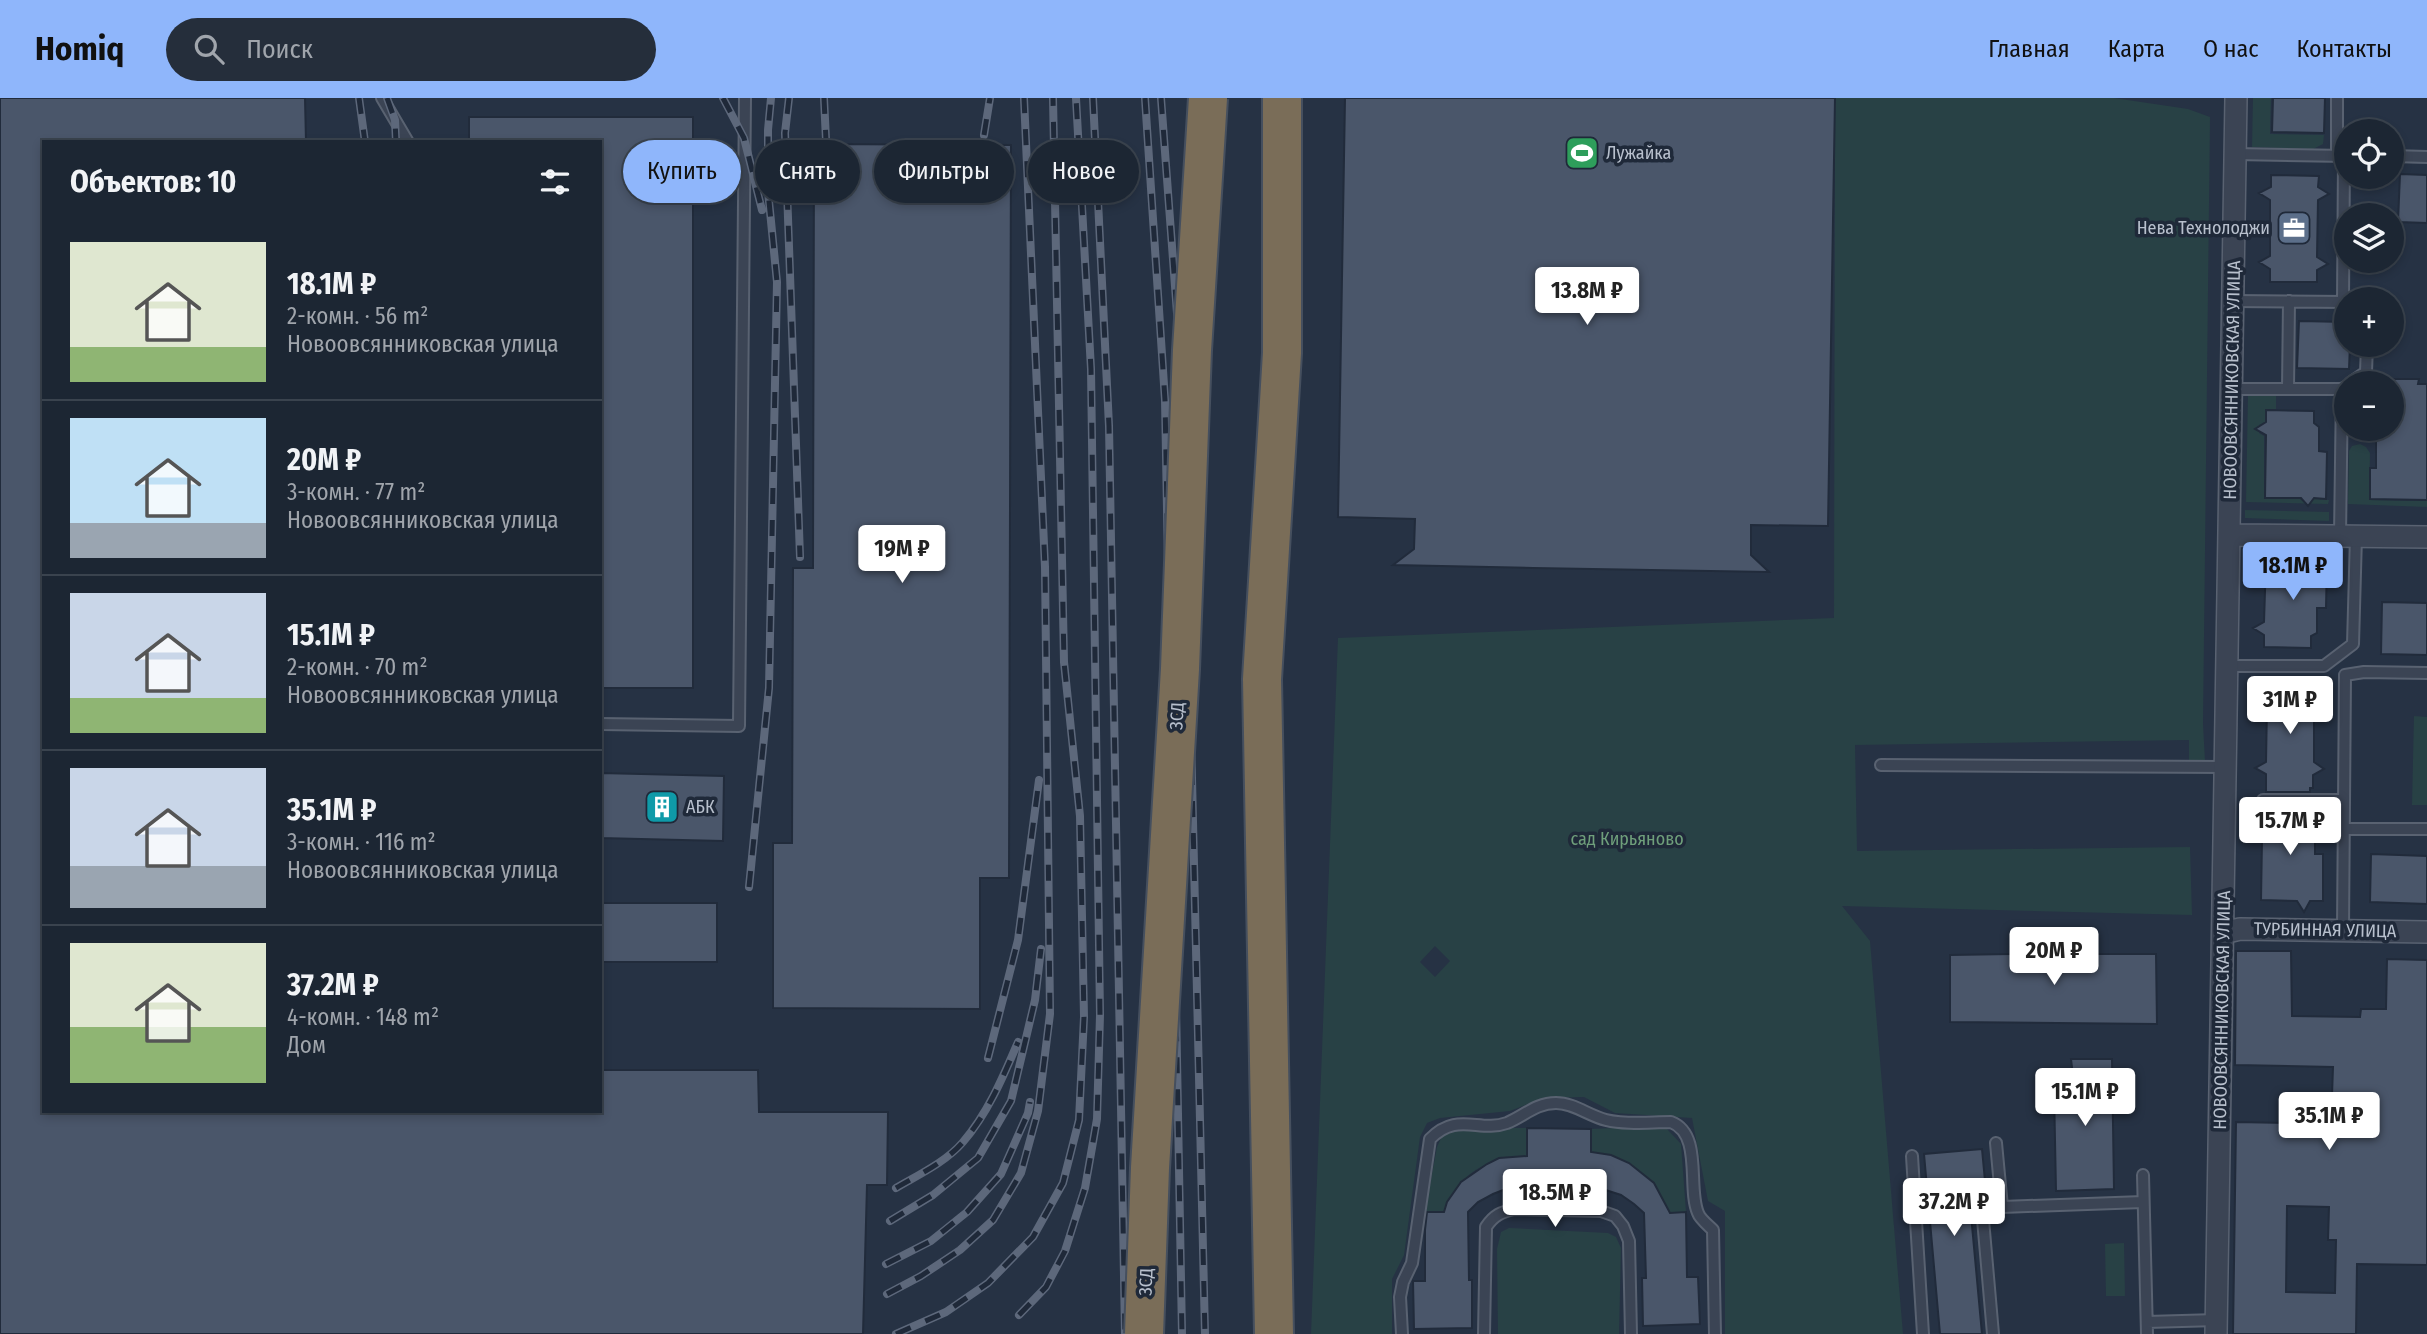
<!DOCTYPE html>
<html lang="ru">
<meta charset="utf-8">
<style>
:root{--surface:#1c2633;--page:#252e3b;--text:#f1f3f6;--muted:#a0a5ac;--line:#3a434e;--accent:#8fb6fb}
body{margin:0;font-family:"Fira Sans Condensed",sans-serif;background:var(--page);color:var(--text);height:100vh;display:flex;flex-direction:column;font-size:26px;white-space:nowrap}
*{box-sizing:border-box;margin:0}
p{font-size:23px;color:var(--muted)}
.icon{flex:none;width:38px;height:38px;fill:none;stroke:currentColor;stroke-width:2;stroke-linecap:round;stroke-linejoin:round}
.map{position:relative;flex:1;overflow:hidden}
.side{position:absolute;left:42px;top:42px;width:560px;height:973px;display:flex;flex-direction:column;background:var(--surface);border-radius:0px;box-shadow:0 4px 10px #0003,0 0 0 2px var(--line)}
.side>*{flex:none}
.guide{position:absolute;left:623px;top:42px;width:665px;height:63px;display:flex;gap:14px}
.buttons{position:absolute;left:2334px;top:21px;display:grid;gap:14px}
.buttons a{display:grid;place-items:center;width:70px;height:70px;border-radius:50%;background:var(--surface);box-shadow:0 4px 10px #0003,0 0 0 2px var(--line);font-size:35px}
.price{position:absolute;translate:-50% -60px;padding:0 16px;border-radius:7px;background:#fff;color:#222;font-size:23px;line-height:46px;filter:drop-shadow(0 2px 4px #0008)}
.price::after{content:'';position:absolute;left:50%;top:42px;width:21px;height:16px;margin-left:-10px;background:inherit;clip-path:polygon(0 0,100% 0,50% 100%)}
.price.on{background:var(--accent);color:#111}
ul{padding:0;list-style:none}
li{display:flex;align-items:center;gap:21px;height:175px;padding:0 28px}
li+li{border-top:2px solid var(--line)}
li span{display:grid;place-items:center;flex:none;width:196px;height:140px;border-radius:0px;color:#555}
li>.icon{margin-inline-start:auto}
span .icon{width:84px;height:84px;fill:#fffc;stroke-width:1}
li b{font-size:30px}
h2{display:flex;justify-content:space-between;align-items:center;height:84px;padding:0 28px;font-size:30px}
.chip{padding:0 24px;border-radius:32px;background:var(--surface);box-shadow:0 4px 10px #0003,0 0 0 2px var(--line);font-size:24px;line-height:63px}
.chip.on{background:var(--accent);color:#111}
header{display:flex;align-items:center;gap:42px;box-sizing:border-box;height:98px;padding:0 35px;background:var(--accent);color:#111}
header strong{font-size:33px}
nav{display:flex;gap:38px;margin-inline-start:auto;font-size:24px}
.search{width:490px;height:63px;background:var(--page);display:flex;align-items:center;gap:18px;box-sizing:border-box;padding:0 24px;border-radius:38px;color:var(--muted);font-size:26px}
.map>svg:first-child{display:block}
.green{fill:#284145;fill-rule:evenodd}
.building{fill:#4a566a;stroke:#212b3b;stroke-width:2;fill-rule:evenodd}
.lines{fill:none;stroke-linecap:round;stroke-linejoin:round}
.service-casing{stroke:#596271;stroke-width:14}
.minor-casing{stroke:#596271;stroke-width:24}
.motorway-casing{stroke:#454f5e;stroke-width:42}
.service{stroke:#3b4454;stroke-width:10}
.minor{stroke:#3b4454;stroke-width:21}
.motorway{stroke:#7a6d58;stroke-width:38}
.rail-casing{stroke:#5d687b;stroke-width:8}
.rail{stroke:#1f2939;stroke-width:5;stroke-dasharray:16;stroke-linecap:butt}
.motorway-bridge-casing{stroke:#454f5e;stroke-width:42;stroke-linecap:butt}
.motorway-bridge{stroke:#7a6d58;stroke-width:38}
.labels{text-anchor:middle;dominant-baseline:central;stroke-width:7;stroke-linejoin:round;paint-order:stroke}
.poi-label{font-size:18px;fill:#b8c0cd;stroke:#1f2939;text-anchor:start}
.street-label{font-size:18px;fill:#b8c0cd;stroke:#1f2939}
.park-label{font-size:18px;fill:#6f9f7b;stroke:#1f2939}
</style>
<header>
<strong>Homiq</strong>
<div class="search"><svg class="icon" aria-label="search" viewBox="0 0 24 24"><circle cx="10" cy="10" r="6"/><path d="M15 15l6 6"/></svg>Поиск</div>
<nav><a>Главная</a><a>Карта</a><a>О нас</a><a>Контакты</a></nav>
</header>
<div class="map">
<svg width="2427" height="1236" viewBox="0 0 2427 1236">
<rect width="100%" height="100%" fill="#263244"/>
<path class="green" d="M1835,0H2114L2188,11L2210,19L2203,626L2205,664L2189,662V642L1855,647L1857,753L2190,749L2192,817L1842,808L1870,843L1903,1236H1725V1113L1708,1103L1692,1020L1615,1015L1584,999L1543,1000L1510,1013L1440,1020L1427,1025L1420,1039L1404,1157L1392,1181V1236H1311L1338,540L1834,520ZM1435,848L1450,863L1435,879L1420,864Z
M2253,0H2271L2270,36L2324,37L2323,46L2313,51L2252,49Z
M2248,297H2276V311H2265V324L2259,327V335L2264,338V400L2300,401L2304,404L2311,405L2314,401L2329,402L2328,406L2246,404Z
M2360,346L2366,349L2370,355L2369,402L2427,403V409L2348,406L2349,353L2352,348Z
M2245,412L2329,414V423L2245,420Z
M2414,618L2427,619V707H2412Z
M1658,1028L1667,1031L1681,1046L1686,1114L1670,1115C1651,1076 1634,1061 1591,1054V1031Z
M1453,1030H1527V1058C1489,1058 1456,1077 1444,1114H1425L1437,1049L1443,1036Z
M1509,1130L1608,1135L1616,1139L1621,1150L1619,1236H1498L1497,1151L1501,1134Z
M2124,1145L2125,1198H2106L2105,1146Z"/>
<path class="building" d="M0,0H305L306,44H44V1013H600V972H758L759,1014H888L887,1087H867L863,1236H0Z
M1345,0H1835L1828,428L1751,427V457L1769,474L1533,470L1393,467L1414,451L1415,421L1338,419Z
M2273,0H2325L2324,35L2272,34Z
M469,19H693V590H600V44H469Z
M814,46L1011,47L1009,780H980V911L773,910V745H792L793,470H813Z
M2400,76L2427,77V125L2398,124Z
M2271,77L2319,78L2318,89L2329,96L2318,102L2317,159L2328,166L2317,172V184H2270V171L2259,164L2270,158V102L2259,95L2271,89Z
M2299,223L2347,224V247H2350L2349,271L2297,270Z
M2392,281H2419L2418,286H2427V402L2370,401V370H2376V331H2392Z
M2266,312L2314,313V325L2319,329V353L2327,354L2326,401L2314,400L2308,408L2301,400H2265L2266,337L2255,331L2266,324Z
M2308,452L2315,463H2327L2326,510H2317V535L2311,538V550L2264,549V537L2253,530L2264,524L2266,462L2302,463Z
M2382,504L2427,505V557L2381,556Z
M2267,582L2314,583V595L2326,601L2314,608V664L2324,671L2313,677V690H2310V694H2266V676L2255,670L2266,664L2267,607L2255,600L2267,594Z
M600,675L724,678L723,743L600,740Z
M2266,710H2310V728L2315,731V756H2323V803H2310L2304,814L2297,803L2261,802L2262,740L2251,733L2262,727V715H2266Z
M2371,756L2427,758V806L2370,804Z
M600,805H717V864H600Z
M2010,849H2094V856H2156L2157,926L1950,924V857L2010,856Z
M2236,853H2291L2292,918L2360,919L2361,911H2386L2387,861L2427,862V1167L2357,1166L2356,1236H2233L2236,1024L2331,1026L2333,969L2235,967ZM2287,1108L2329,1109L2328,1142H2336L2335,1195L2286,1194Z
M2071,961H2112L2114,1091L2056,1093L2054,992L2073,978Z
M1527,1030L1591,1031V1054L1611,1057L1629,1065L1654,1085L1670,1115L1686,1114L1687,1179H1698L1700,1226L1643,1228L1642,1180H1646L1644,1115L1634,1106L1621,1097L1590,1087H1571L1570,1095H1543V1085L1511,1089L1493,1096L1478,1104L1468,1114L1469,1182H1472V1230L1414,1231L1413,1183H1425V1132L1427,1114H1444L1447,1104L1461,1084L1487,1066L1499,1060L1527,1058Z
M1982,1051L1985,1083L1968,1084L1982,1236H1940L1924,1056Z"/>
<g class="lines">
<defs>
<path id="service" d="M382,0L408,44
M2235,56L2347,58
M2337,57V0
M2392,58L2427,59
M2233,203L2347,204
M2343,204L2344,58
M2350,285L2366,274L2367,247
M2231,291H2342
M2288,291L2289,203
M2340,438L2342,291L2347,288
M2227,568H2324L2353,546L2356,438
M600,626L739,628L745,0
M1881,667L2226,669
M2263,702H2344
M2344,731H2427
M2343,832L2345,577L2364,574L2427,575
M1996,1045L2002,1109L2143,1104
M1912,1058L1923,1236
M2143,1077L2147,1236
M2147,1224L2217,1222
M1402,1236L1400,1199L1403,1184L1412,1165L1430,1041C1457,1013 1479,1035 1507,1025C1524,1018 1536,1005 1556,1005C1574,1005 1589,1018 1606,1022C1626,1027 1650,1024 1671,1024C1703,1036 1687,1090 1698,1115C1700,1121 1708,1127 1713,1132L1715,1236
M1484,1236L1486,1129C1494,1117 1501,1114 1515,1111L1601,1113L1615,1118L1623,1128L1629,1143L1631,1236
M1993,1236L1982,1110L2002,1109"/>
<path id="minor" d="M2229,437L2427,439
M2223,835L2240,831L2427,834
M2216,1236L2236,0"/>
<path id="motorway" d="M1274,1236L1262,581L1282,255V0"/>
</defs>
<use href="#service" class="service-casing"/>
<use href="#minor" class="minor-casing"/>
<use href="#motorway" class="motorway-casing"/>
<use href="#service" class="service"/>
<use href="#minor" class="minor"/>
<use href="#motorway" class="motorway"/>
<defs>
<path id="rail" d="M359,0L365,44
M387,0L395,22L396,44
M723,0L744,40L762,112
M789,0L785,35L800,459
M824,0L826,42
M1093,0L1109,328L1125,1236
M1145,0L1165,302L1182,1236
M1161,0L1183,296L1205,1236
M984,37L990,0
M749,789L769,590L777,184L768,93V32L771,0
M988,960L1018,842L1039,682
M896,1090C918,1077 946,1064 963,1044C988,1015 1003,979 1018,944
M890,1123L933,1097L978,1060L1011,1003L1035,902L1041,851
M886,1166L931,1143L967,1114L1001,1076L1028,1015L1030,1004
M887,1196L921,1178L960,1152L993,1122L1021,1075L1038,1013L1050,916L1045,469L1024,0
M1019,1217L1046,1189L1065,1153L1085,1090L1097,1021L1100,917L1091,271L1076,0
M896,1236L946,1214L988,1185L1033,1139L1063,1085L1079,1022L1084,919L1080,718L1064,564L1053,0"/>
</defs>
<use href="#rail" class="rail-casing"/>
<use href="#rail" class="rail"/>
<defs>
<path id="motorway-bridge" d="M1144,1236L1150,1070L1180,571L1192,252L1208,0"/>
</defs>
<use href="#motorway-bridge" class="motorway-bridge-casing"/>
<use href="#motorway-bridge" class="motorway-bridge"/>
</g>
<defs>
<symbol id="stadium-square" viewBox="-11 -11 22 22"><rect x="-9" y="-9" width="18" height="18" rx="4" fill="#2e9e5b" stroke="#1f2939"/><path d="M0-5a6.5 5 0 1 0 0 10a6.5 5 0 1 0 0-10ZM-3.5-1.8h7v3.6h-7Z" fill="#fff"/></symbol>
<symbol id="office-square" viewBox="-11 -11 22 22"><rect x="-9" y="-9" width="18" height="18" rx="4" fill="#5c6f8a" stroke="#1f2939"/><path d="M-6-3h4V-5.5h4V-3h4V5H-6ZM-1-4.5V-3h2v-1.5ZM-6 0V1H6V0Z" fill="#fff"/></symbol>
<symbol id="building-square" viewBox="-11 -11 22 22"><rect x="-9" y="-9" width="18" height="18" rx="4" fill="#0f9aa8" stroke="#1f2939"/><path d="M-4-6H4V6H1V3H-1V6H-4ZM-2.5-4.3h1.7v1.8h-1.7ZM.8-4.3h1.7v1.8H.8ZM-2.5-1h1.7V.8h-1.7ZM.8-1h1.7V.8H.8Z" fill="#fff"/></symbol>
</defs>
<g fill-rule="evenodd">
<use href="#stadium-square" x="1563" y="36" width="38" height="38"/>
<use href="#office-square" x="2275" y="111" width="38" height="38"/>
<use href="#building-square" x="643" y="690" width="38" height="38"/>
</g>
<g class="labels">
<g class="poi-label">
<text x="1606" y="55">Лужайка</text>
<text x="2270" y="130" text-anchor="end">Нева Технолоджи</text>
<text x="686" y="709">АБК</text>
</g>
<g class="street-label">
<text transform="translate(2232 282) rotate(-89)">НОВООВСЯННИКОВСКАЯ УЛИЦА</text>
<text transform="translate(1177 618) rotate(-87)">ЗСД</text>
<text transform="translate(2325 832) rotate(1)">ТУРБИННАЯ УЛИЦА</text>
<text transform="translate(2222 912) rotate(-89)">НОВООВСЯННИКОВСКАЯ УЛИЦА</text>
<text transform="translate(1146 1184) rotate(-88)">ЗСД</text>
</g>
<g class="park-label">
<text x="1627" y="741">сад Кирьяново</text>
</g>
</g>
</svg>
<div class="buttons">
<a><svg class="icon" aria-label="locate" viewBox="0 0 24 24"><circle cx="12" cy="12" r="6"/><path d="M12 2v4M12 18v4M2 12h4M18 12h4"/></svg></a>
<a><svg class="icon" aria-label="layers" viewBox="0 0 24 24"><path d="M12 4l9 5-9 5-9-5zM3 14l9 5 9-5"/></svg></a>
<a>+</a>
<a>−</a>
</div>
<b class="price" style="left:1587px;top:229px">13.8M ₽</b>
<b class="price" style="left:902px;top:487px">19M ₽</b>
<b class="price on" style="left:2293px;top:504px">18.1M ₽</b>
<b class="price" style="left:2290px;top:638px">31M ₽</b>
<b class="price" style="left:2290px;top:759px">15.7M ₽</b>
<b class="price" style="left:2054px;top:889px">20M ₽</b>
<b class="price" style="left:2085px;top:1030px">15.1M ₽</b>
<b class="price" style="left:2329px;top:1054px">35.1M ₽</b>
<b class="price" style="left:1555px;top:1131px">18.5M ₽</b>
<b class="price" style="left:1954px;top:1140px">37.2M ₽</b>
<div class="guide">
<a class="chip on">Купить</a>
<a class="chip">Снять</a>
<a class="chip">Фильтры</a>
<a class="chip">Новое</a>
</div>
<section class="side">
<h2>Объектов: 10<svg class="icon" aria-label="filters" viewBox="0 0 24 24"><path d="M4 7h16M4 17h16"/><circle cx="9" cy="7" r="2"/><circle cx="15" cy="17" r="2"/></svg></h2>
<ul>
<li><span style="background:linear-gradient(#dfe7d0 75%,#8fb573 0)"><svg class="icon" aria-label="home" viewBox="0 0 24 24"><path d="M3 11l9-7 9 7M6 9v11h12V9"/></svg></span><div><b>18.1M ₽</b><p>2-комн. · 56 m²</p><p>Новоовсянниковская улица</p></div></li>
<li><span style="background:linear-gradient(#bfe0f5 75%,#9aa5b1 0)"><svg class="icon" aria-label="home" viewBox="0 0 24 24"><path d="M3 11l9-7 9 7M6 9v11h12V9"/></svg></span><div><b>20M ₽</b><p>3-комн. · 77 m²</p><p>Новоовсянниковская улица</p></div></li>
<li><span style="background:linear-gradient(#c9d6e8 75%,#8fb573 0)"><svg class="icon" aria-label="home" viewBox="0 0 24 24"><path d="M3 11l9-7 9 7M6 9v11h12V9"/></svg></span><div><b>15.1M ₽</b><p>2-комн. · 70 m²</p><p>Новоовсянниковская улица</p></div></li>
<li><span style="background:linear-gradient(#c9d6e8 70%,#9aa5b1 0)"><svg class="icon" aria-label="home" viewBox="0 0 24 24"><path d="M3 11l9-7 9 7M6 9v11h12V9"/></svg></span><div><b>35.1M ₽</b><p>3-комн. · 116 m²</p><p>Новоовсянниковская улица</p></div></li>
<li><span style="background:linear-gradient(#dfe7d0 60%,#8fb573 0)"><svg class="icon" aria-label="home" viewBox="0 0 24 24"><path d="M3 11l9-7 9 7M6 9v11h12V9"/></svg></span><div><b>37.2M ₽</b><p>4-комн. · 148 m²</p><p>Дом</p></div></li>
</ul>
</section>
</div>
